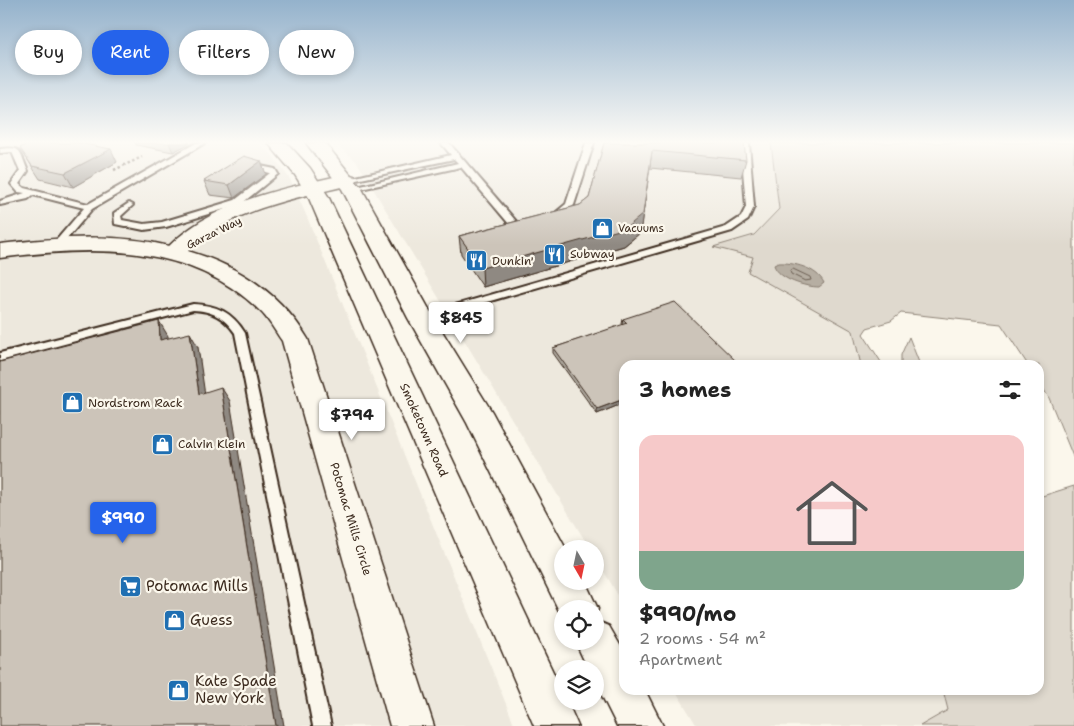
<!DOCTYPE html>
<meta charset="utf-8">
<style>
:root{--surface:#fff;--page:#f6f6f6;--text:#222;--muted:#767676;--line:#e0e0e0;--accent:#2563eb}
body{margin:0;font-family:"Shantell Sans",sans-serif;background:var(--page);color:var(--text);height:100vh;display:flex;flex-direction:column;font-size:19px;white-space:nowrap}
*{box-sizing:border-box;margin:0}
p{font-size:16px;color:var(--muted)}
.icon{flex:none;width:28px;height:28px;fill:none;stroke:currentColor;stroke-width:2;stroke-linecap:round;stroke-linejoin:round}
.map{position:relative;flex:1;overflow:hidden}
.drawer{position:absolute;left:619px;top:360px;width:425px;height:335px;display:flex;flex-direction:column;background:var(--surface);border-radius:15px;box-shadow:0 2px 8px #0003}
.drawer>*{flex:none}
.banner{position:absolute;left:15px;top:30px;width:475px;height:45px;display:flex;gap:10px}
.needle{width:32px;rotate:171deg}
.buttons{position:absolute;left:554px;top:540px;display:grid;gap:10px}
.buttons a{display:grid;place-items:center;width:50px;height:50px;border-radius:50%;background:var(--surface);box-shadow:0 2px 8px #0003;font-size:25px}
.price{position:absolute;translate:-50% -42px;padding:0 11px;border-radius:5px;background:#fff;color:#222;font-size:16px;line-height:32px;filter:drop-shadow(0 1px 2px #0008)}
.price::after{content:'';position:absolute;left:50%;top:30px;width:15px;height:11px;margin-left:-8px;background:inherit;clip-path:polygon(0 0,100% 0,50% 100%)}
.price.current{background:var(--accent);color:#fff}
ul{padding:0;list-style:none}
li{display:grid;align-content:center;gap:10px;height:265px;padding:0 20px}
li+li{border-top:1px solid var(--line)}
li span{display:grid;place-items:center;height:155px;border-radius:15px;color:#555}
li>.icon{margin-inline-start:auto}
span .icon{width:90px;height:90px;fill:#fffc;stroke-width:1}
li b{font-size:21px}
h2{display:flex;justify-content:space-between;align-items:center;height:60px;padding:0 20px;font-size:21px}
.chip{padding:0 18px;border-radius:22px;background:var(--surface);box-shadow:0 2px 8px #0003;font-size:18px;line-height:45px}
.chip.current{background:var(--accent);color:#fff}
.map>svg:first-child{display:block}
.built{fill:#ede8dd}
.green{fill:#dfd9ce;stroke:#8d8276}
.water{fill:#b6aea2;stroke:#85796d}
.lines{fill:none;stroke-linecap:round;stroke-linejoin:round}
.shore{stroke:#6c5f53;stroke-width:1}
.service-casing{stroke:#3b2a1e;stroke-width:4}
.tertiary-casing{stroke:#3b2a1e;stroke-width:3}
.secondary-casing{stroke:#3b2a1e;stroke-width:3}
.path{stroke:#3b2a1e;stroke-width:2.5;stroke-dasharray:2.5 2.5;stroke-linecap:butt}
.service{fill:#fbf7ec;fill-rule:evenodd}
.tertiary{fill:#fbf7ec;fill-rule:evenodd}
.secondary{fill:#fbf7ec;fill-rule:evenodd}
.wall{fill:#afa99f;stroke:#3b2a1e}
.shaded-wall{fill:#8f8982;stroke:#3b2a1e}
.building{fill:#ccc4b9;stroke:#3b2a1e}
.labels{text-anchor:middle;dominant-baseline:central;stroke-width:4.5;stroke-linejoin:round;paint-order:stroke}
.far-poi-label{font-size:11px;fill:#3b2a1e;stroke:#fbf7ec;text-anchor:start}
.far-street-label{font-size:11px;fill:#3b2a1e;stroke:#fbf7ec}
.poi-label{font-size:12px;fill:#3b2a1e;stroke:#fbf7ec;text-anchor:start}
.street-label{font-size:12px;fill:#3b2a1e;stroke:#fbf7ec}
.near-poi-label{font-size:15px;fill:#3b2a1e;stroke:#fbf7ec;text-anchor:start}
</style>
<div class="map">
<svg width="1074" height="726" viewBox="0 0 1074 726">
<rect width="100%" height="100%" fill="#fbf7ec"/>
<filter id="ink" filterUnits="userSpaceOnUse"><feTurbulence type="fractalNoise" baseFrequency=".02" numOctaves="2"/><feDisplacementMap in="SourceGraphic" scale="10" xChannelSelector="R" yChannelSelector="G"/><feConvolveMatrix kernelMatrix="1 2 1 2 8 2 1 2 1" color-interpolation-filters="sRGB"/></filter>
<g filter="url(#ink)">
<path class="built" d="M0,143H257L271,154L290,179L307,217L515,726H0Z
M335,143H771L781,227L829,239L861,365H624V605L595,557V549H590L357,162Z
M675,690H943L948,710L920,726H697Z"/>
<path class="green" d="M771,143H1074V459L1049,398L1039,382V365H1028L1001,324L901,313L891,321L867,328L863,334L883,365H861L853,331L748,272L753,257L713,247L754,235L779,209Z
M909,337L920,365H901V355Z
M1074,486V726H920L948,710L943,690H1039V497Z"/>
<path class="water" d="M778,263C793,262 817,268 824,283L819,287C806,287 779,280 774,265Z"/>
<g class="lines">
<path class="shore" d="M793,269L810,277L811,280L805,281L791,274L790,271Z"/>
<defs>
<path id="service" d="M196,143H205L92,209L61,246H55L53,244L84,208L33,195L28,199L0,205V201L25,193L18,192L11,184L20,171L12,152L0,153V149C23,146 19,151 28,171L19,184L24,188L88,204Z
M441,143H449L521,227V231H515L461,167L352,191L348,189L458,163L454,159L347,182L343,180L451,155Z
M586,143H594L574,205L560,218H554V214L566,204Z
M741,143H749L754,207L748,220L732,231L425,320H417L416,318L417,316L726,227L741,217L746,207Z
M246,163L275,169L278,174L241,204L166,227L144,230L115,224L114,213L129,203L133,205L121,216L122,220L144,224L162,222L235,200L270,173L246,167Z
M193,304C217,305 232,312 245,333L331,726H313L235,333C224,317 212,311 193,310L0,361V353Z"/>
<path id="tertiary" d="M347,174L354,176L357,180L354,184C298,198 230,208 188,251C239,266 281,294 308,339L434,726H390L282,341C275,331 268,318 259,310C189,242 91,246 0,258V244C55,238 114,232 169,246C215,200 286,188 347,174Z"/>
<path id="secondary" d="M268,143H287L310,168L328,196L562,691V701H567L578,726H534L308,196L295,175Z
M306,143H325L362,189L434,318L492,412L566,549H562V581H585L598,609L595,617V609H562V617L467,423L408,318L342,189Z
M595,620L609,626L624,652V690H645L663,726H617L595,682V669H588L575,641H595Z"/>
</defs>
<use href="#service" class="service-casing"/>
<use href="#tertiary" class="tertiary-casing"/>
<use href="#secondary" class="secondary-casing"/>
<path class="path" d="M114,170L142,157"/>
<use href="#service" class="service"/>
<use href="#tertiary" class="tertiary"/>
<use href="#secondary" class="secondary"/>
</g>
<path class="wall" d="M135,143H190L173,152L136,145Z
M604,143L746,160L741,177L650,168L640,233L624,246L483,287L461,254L459,236L580,205L589,198Z
M20,148L117,162L73,187L40,179Z
M266,174L234,198L210,195L204,181Z
M623,319L739,364L738,365H624V403L597,414L553,353V348L623,325L622,324Z"/>
<path class="shaded-wall" d="M169,143H190L173,152Z
M111,149L117,162L73,187L65,173Z
M652,151L640,233L624,246L483,287L482,268L643,214Z
M261,161L266,174L234,198L229,185Z
M159,321L168,336L169,355L160,340Z
M190,333L198,347L207,409L199,394Z
M221,387L230,401L284,726H276Z
M624,399V403L597,414V409Z"/>
<path class="building" d="M29,143H78L111,149L65,173L32,166L20,148Z
M604,143H744L746,160L652,151L643,214L626,228L482,268L459,236L580,205L589,198Z
M244,156L261,161L229,185L204,181Z
M675,302L739,364L736,365H624V399L597,409L553,348L627,323L623,319Z
M159,321L160,340L190,333L199,394L221,387L276,726H0V362Z"/>
</g>
<linearGradient id="sky" x2="0" y2="1"><stop stop-color="#94b2cc"/><stop offset="0.58" stop-color="#fdfbf6"/><stop offset="1" stop-color="#fdfbf6" stop-opacity="0"/></linearGradient>
<rect width="1074" height="245" fill="url(#sky)"/>
<defs>
<symbol id="shop-square" viewBox="-11 -11 22 22"><rect x="-9" y="-9" width="18" height="18" rx="4" fill="#1f6fb2" stroke="#fbf7ec"/><path d="M-5-2.5h2.3a2.7 3.5 0 0 1 5.4 0H5L5.5 6h-11ZM-1.5-2.5h3a1.5 2.3 0 0 0-3 0Z" fill="#fff"/></symbol>
<symbol id="restaurant-square" viewBox="-11 -11 22 22"><rect x="-9" y="-9" width="18" height="18" rx="4" fill="#1f6fb2" stroke="#fbf7ec"/><path d="M-5-6h1v4h1v-4h1v4h1v-4h1v5L-1.5 .5V6h-2V.5L-5-1ZM5-6V6H3V1.5H1.5Q1.5-4 5-6Z" fill="#fff"/></symbol>
<symbol id="supermarket-square" viewBox="-11 -11 22 22"><rect x="-9" y="-9" width="18" height="18" rx="4" fill="#1f6fb2" stroke="#fbf7ec"/><path d="M-6-5.5h2.5l.6 2H6L4.5 2H-2.5L-4.4-4H-6ZM-1.5 3.2a1.3 1.3 0 1 0 .1 0ZM3 3.2a1.3 1.3 0 1 0 .1 0Z" fill="#fff"/></symbol>
</defs>
<g fill-rule="evenodd">
<use href="#shop-square" x="590" y="216" width="25" height="25"/>
<use href="#restaurant-square" x="542" y="242" width="25" height="25"/>
<use href="#restaurant-square" x="464" y="248" width="25" height="25"/>
<use href="#shop-square" x="60" y="390" width="25" height="25"/>
<use href="#shop-square" x="150" y="432" width="25" height="25"/>
<use href="#supermarket-square" x="118" y="574" width="25" height="25"/>
<use href="#shop-square" x="162" y="608" width="25" height="25"/>
<use href="#shop-square" x="166" y="678" width="25" height="25"/>
</g>
<g class="labels">
<g class="far-poi-label">
<text x="618" y="228">Vacuums</text>
</g>
<g class="far-street-label">
<text transform="translate(214 233) rotate(-26)">Garza Way</text>
</g>
<g class="poi-label">
<text x="570" y="254">Subway</text>
<text x="492" y="261">Dunkin'</text>
<text x="88" y="403">Nordstrom Rack</text>
<text x="178" y="444">Calvin Klein</text>
</g>
<g class="street-label">
<text transform="translate(424 430) rotate(66)">Smoketown Road</text>
<text transform="translate(351 519) rotate(73)">Potomac Mills Circle</text>
</g>
<g class="near-poi-label">
<text x="146" y="586">Potomac Mills</text>
<text x="190" y="620">Guess</text>
<text x="195" y="681">Kate Spade<tspan x="195" dy="17">New York</tspan></text>
</g>
</g>
</svg>
<div class="buttons">
<a><svg class="needle" viewBox="-14 -14 28 28"><path d="M0-13l5 13h-10z" fill="#e53935"/><path d="M0 13l5-13h-10z" fill="#767676"/></svg></a>
<a><svg class="icon" aria-label="locate" viewBox="0 0 24 24"><circle cx="12" cy="12" r="6"/><path d="M12 2v4M12 18v4M2 12h4M18 12h4"/></svg></a>
<a><svg class="icon" aria-label="layers" viewBox="0 0 24 24"><path d="M12 4l9 5-9 5-9-5zM3 14l9 5 9-5"/></svg></a>
</div>
<b class="price" style="left:461px;top:344px">$845</b>
<b class="price" style="left:352px;top:441px">$794</b>
<b class="price current" style="left:123px;top:544px">$990</b>
<div class="banner">
<a class="chip">Buy</a>
<a class="chip current">Rent</a>
<a class="chip">Filters</a>
<a class="chip">New</a>
</div>
<section class="drawer">
<h2>3 homes<svg class="icon" aria-label="filters" viewBox="0 0 24 24"><path d="M4 7h16M4 17h16"/><circle cx="9" cy="7" r="2"/><circle cx="15" cy="17" r="2"/></svg></h2>
<ul>
<li><span style="background:linear-gradient(#f6c9c9 75%,#7fa58c 0)"><svg class="icon" aria-label="home" viewBox="0 0 24 24"><path d="M3 11l9-7 9 7M6 9v11h12V9"/></svg></span><div><b>$990/mo</b><p>2 rooms · 54 m²</p><p>Apartment</p></div></li>
</ul>
</section>
</div>
